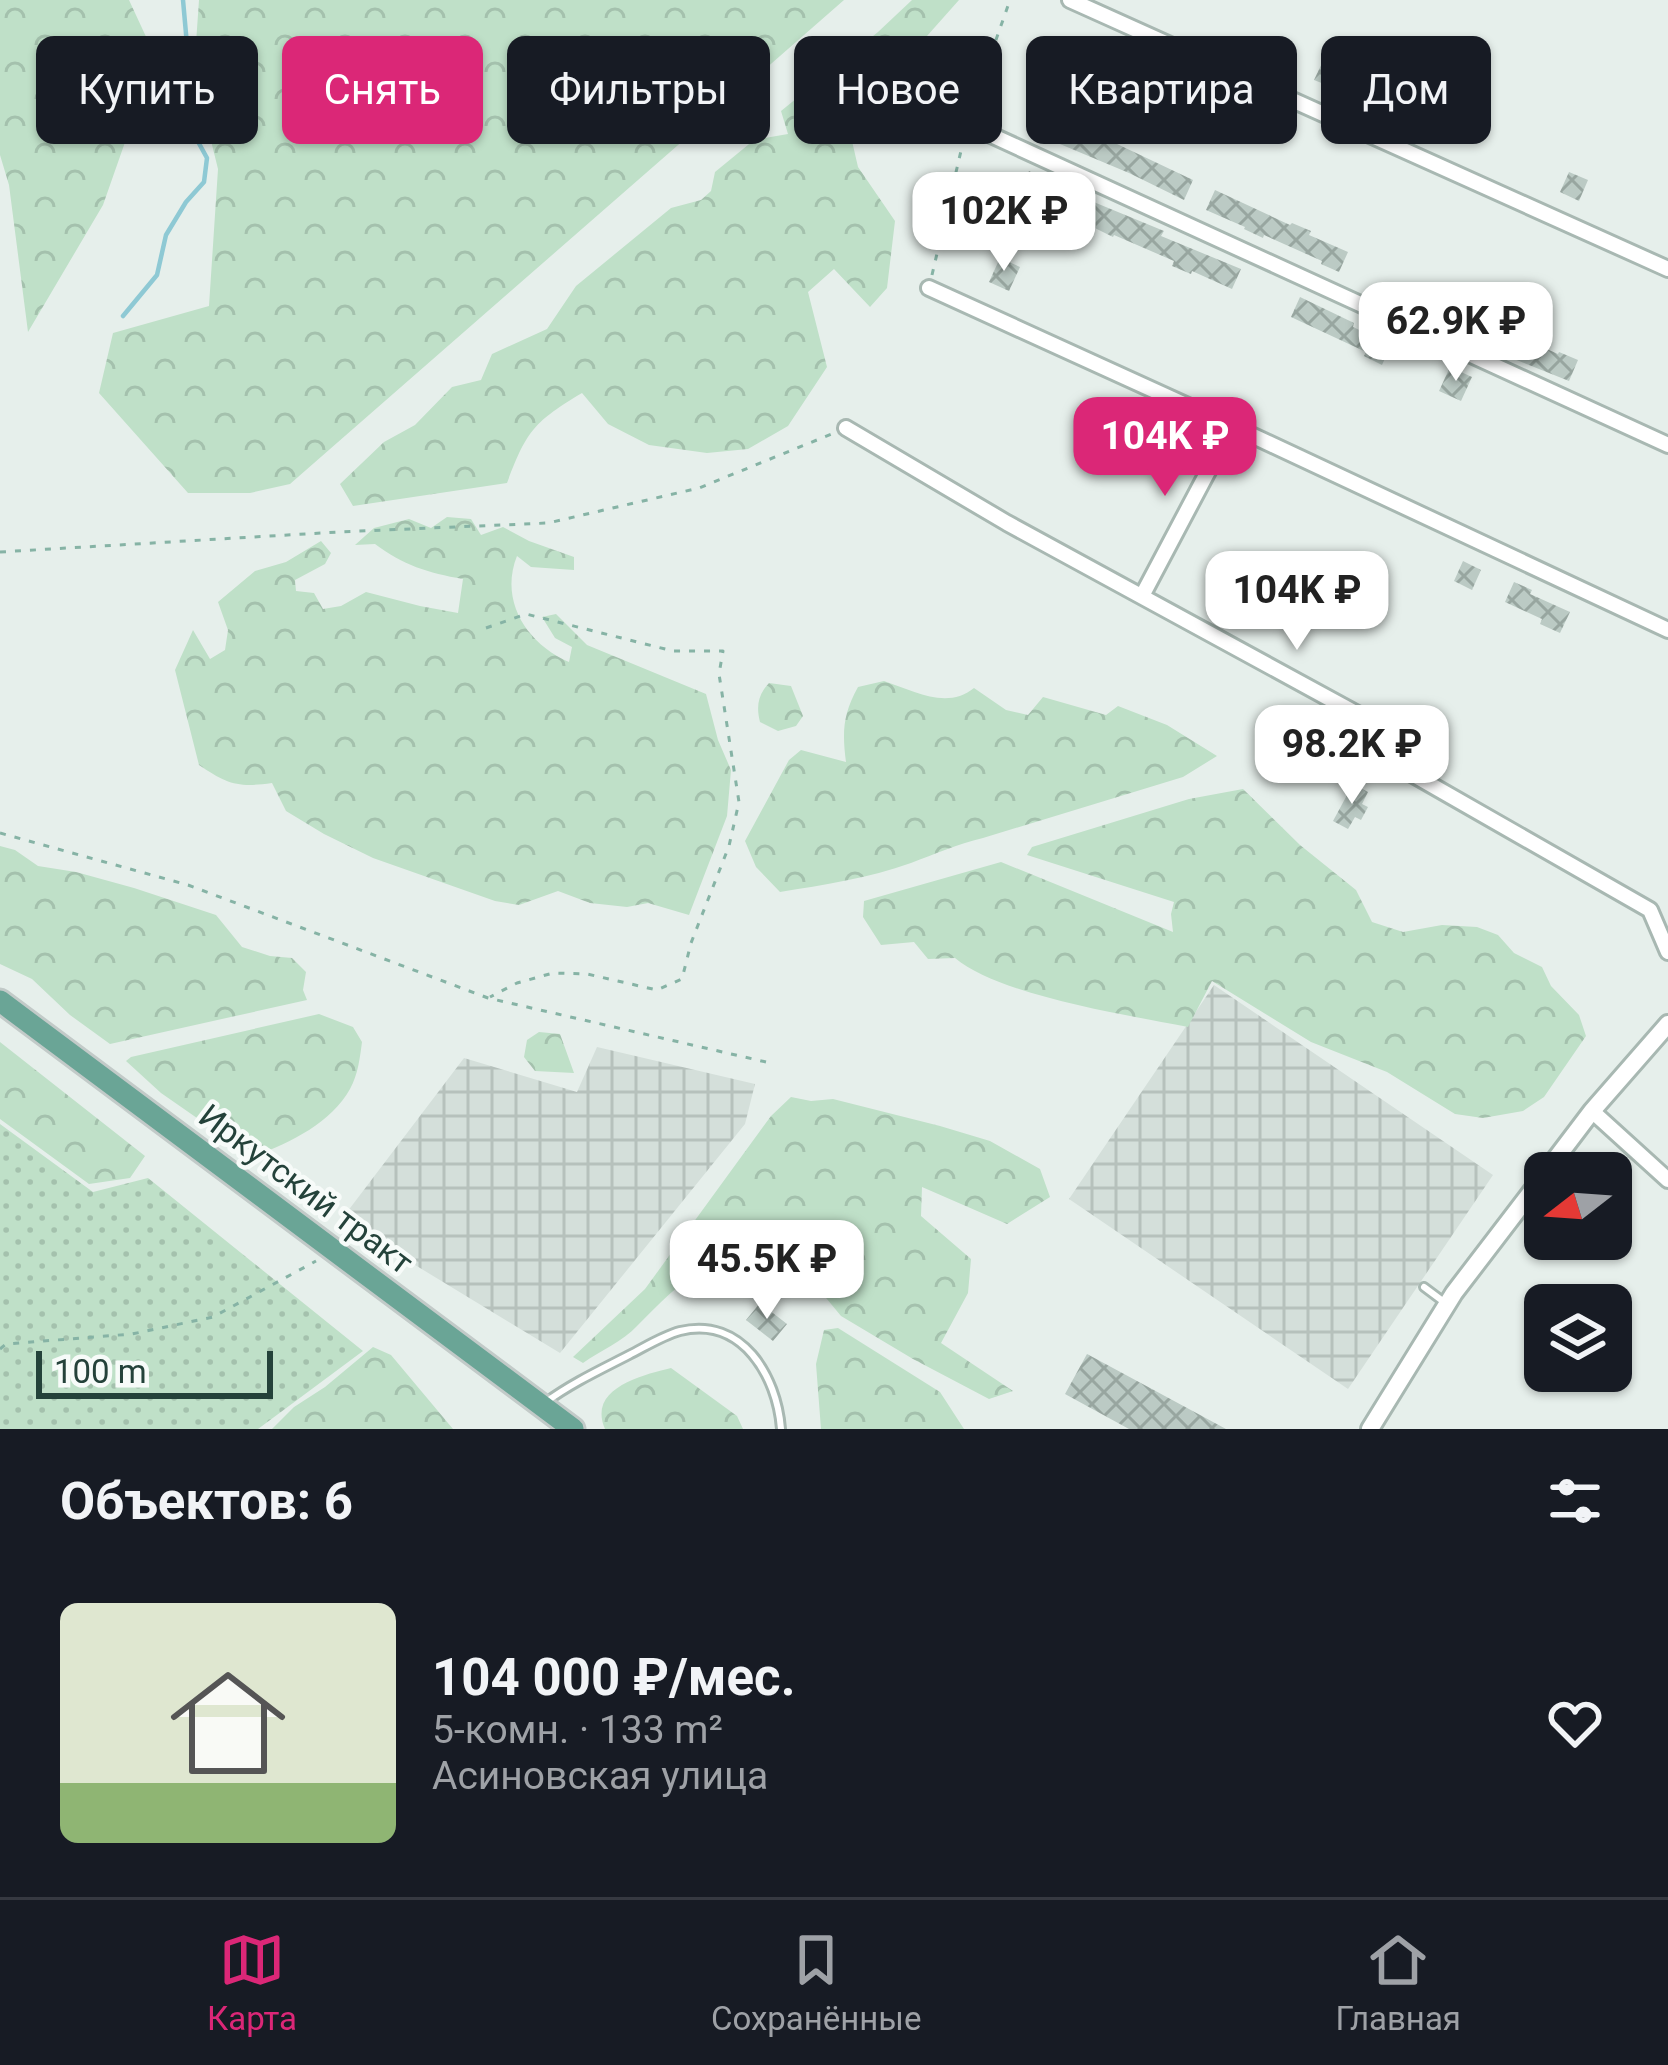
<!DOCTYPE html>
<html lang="ru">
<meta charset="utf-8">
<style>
:root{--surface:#171b24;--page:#20242c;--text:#f1f3f6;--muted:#9ea1a6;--line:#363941;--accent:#db2777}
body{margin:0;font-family:Roboto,sans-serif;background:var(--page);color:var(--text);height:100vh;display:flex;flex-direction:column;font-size:45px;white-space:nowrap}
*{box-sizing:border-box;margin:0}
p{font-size:39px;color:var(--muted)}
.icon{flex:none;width:66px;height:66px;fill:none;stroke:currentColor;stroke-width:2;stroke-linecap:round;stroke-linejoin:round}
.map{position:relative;height:1429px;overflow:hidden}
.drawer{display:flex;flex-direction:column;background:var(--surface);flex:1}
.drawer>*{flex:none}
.banner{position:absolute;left:36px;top:36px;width:1596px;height:108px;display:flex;gap:24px}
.needle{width:78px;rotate:253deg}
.buttons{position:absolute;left:1524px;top:1152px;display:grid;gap:24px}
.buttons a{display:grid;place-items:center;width:108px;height:108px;border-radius:18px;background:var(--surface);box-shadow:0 3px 9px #0004;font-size:60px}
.scale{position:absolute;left:36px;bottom:30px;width:237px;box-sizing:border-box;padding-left:12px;border:6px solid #24423a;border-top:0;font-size:33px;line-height:42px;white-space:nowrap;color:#24423a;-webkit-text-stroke:9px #f7fbf9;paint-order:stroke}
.price{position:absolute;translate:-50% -102px;padding:0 27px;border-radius:24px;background:#fff;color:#222;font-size:39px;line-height:78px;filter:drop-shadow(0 3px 6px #0008)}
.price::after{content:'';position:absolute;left:50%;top:72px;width:36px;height:27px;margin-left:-18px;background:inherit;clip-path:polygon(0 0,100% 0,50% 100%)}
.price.on{background:var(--accent);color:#fff}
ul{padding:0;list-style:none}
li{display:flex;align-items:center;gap:36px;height:300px;padding:0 60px}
li span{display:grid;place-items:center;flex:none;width:336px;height:240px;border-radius:18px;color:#555}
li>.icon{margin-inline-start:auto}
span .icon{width:144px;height:144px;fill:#fffc;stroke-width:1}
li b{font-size:51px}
h2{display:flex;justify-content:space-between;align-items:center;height:144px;padding:0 60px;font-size:51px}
.tag{padding:0 42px;border-radius:18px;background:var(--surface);box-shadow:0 3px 9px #0004;font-size:42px;line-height:108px}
.tag.on{background:var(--accent);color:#fff}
.dock{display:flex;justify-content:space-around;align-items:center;height:168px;border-top:3px solid var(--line);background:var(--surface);font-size:33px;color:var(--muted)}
.dock a{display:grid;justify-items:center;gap:6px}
.dock .on{color:var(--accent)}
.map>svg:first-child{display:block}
.industrial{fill:url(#industrial-grid)}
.grass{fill:url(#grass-dots)}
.forest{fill:url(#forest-crowns)}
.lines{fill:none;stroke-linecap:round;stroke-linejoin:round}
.stream{stroke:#8ec9d4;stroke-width:4.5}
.building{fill:url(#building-cross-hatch)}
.service-casing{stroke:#a8b8b2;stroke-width:12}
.minor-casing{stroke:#a8b8b2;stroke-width:20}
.tertiary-casing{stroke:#a8b8b2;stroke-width:22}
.primary-casing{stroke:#c2cac8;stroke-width:27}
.path{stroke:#86b3a5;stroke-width:3;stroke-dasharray:6 9;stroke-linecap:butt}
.service{stroke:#fff;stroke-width:6}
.minor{stroke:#fff;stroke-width:14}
.tertiary{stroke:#fff;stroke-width:16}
.primary{stroke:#6aa596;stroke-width:21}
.labels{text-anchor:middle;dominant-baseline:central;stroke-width:9;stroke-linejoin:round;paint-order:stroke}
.street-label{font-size:33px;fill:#24423a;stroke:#f7fbf9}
</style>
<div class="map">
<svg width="1668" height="1429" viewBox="0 0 1668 1429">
<defs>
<pattern id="industrial-grid" width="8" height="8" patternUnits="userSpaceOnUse" patternTransform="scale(3)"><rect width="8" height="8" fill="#d4dfda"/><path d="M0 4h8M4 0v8" fill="none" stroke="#b6c1bc"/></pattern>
<pattern id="grass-dots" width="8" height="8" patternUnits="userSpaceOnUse" patternTransform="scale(3)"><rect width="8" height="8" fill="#bfe0c8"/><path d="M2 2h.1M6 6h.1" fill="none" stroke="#a4c1ad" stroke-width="1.8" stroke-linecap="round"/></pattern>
<pattern id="forest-crowns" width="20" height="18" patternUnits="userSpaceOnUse" patternTransform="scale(3)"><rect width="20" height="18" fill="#bfe0c8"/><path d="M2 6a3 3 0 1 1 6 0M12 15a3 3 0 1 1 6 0" fill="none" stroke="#a4c1ad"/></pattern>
<pattern id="building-cross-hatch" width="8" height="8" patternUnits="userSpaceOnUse" patternTransform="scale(3)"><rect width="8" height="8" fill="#bbcac4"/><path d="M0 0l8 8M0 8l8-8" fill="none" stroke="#98a6a0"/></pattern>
</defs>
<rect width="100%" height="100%" fill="#e6efeb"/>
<path class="industrial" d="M1214,985L1493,1175L1348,1389L1069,1199Z
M597,1047L755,1084L745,1124L560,1353L341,1220L464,1058L577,1092Z"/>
<path class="grass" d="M0,1124L93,1192L148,1178L363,1351L258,1429H0Z"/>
<path class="forest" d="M0,0H129L148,41L130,128L103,205L28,332L9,185L0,155Z
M199,0H844L290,484L250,493H188L99,393L113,333L209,306L218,169L194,72Z
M912,0H959L919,45L890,47L905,91L923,127L902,140L873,114L852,141L858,167L895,221L887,288L870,307L834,269L808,292L827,367L788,426L748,449L707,453L649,445L608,424L582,393C534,422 527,430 507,483L353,506L340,484L384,442L415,425L452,387L481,380L492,354L547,329L576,286L671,208L701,200L711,191L715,172L754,140L788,134L781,111L878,32Z
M447,517L471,519L481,535L503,527L529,541L574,557V570L531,567L517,556C499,601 527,644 569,662L572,647L555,638L542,617L556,614L587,645L706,694L718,740L731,770L727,816L689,915L648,903L627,907L590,903L558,891L519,905L495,901L373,858L324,834L286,811L272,783C238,788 227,784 199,765L175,670L193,630L210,659L225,650L228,630L218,602L255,571L286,562L321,541L331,553L325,564L295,580L296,591L314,593L323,609L341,606L366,592L420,606L458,613L463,579C428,573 403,565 375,544L355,545L374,528L409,519L431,528Z
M884,681C914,691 947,710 974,688L1006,710L1028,715L1043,697L1106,715L1118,706L1167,725L1217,756L1183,777L983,838C957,844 935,854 911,863C869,878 823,885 780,892L756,867L745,841L789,760L801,750L846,762C842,732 843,714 858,687Z
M769,683L791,686L803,716L796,726L778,731L760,722C756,706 758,695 769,683Z
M1243,789L1300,845L1356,890L1372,922L1403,932L1442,925L1477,927L1498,935L1514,953L1542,967L1551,986L1579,1015L1586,1036L1544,1097L1523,1111L1483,1118L1455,1114L1387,1072L1311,1042L1212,981L1188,1027C1127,1015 1001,996 955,958L928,959L914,942L881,945L863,917L864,901L1001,862L1173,932L1171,914L1174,902L1027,855L1032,847L1189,799Z
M0,846L15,850L38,866L76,872L134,888L216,915L242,947L270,956L292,958L306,972L303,990L307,1000L110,1044L70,1015L32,979L0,964Z
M319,1014L353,1027L362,1042C360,1057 358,1075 350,1089C332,1122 290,1143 257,1155L243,1150L161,1093L126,1061L131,1057Z
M539,1032L560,1034L574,1073L535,1071L524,1057L527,1040Z
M0,1042L145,1156L130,1178L89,1184L0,1119Z
M791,1097L811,1101L833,1099L940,1126L990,1141L1040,1169L1050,1197L1007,1224L922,1187L921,1216L971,1259L968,1293L941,1343L1013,1391L989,1399L913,1359L841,1316L812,1281L750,1276L736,1257C689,1271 670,1293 637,1326C623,1341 600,1351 583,1363L573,1357L645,1289L771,1116Z
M838,1328L940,1392L964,1429H821L816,1364L824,1330Z
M373,1347L391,1355L453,1429H272L294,1407L325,1387Z
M671,1368L737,1416L743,1429H605C587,1388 643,1375 671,1368Z"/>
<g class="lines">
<path class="stream" d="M123,316L157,275L166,235L186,202L204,182L207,158L185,118L188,56L183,0"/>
</g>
<path class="building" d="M1324,59L1343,68L1334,88L1314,80Z
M1363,82L1382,91L1373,111L1354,103Z
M1058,116L1193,180L1184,200L1129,173L1048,139Z
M1029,171L1084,198L1164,231L1161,236L1241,269L1232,289L1192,271L1191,274L1172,266L1174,261L1114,235L1113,237L1020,191Z
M1569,172L1588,180L1579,201L1560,192Z
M1215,190L1290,225L1292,223L1311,231L1309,235L1348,252L1339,272L1321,264L1322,261L1264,235L1263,238L1244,229L1245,227L1206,210Z
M1000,258L1020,267L1009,291L989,282Z
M1444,296L1463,304L1461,308L1498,327L1558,354L1559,352L1578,360L1569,381L1509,357L1510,354L1472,337L1474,334L1435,316Z
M1300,297L1354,323L1353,327L1391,345L1382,365L1364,356L1366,352L1291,317Z
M1450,367L1472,377L1461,401L1439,391Z
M1463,561L1481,570L1472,590L1454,581Z
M1514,582L1532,590L1530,594L1570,612L1560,633L1540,624L1542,619L1505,602Z
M1353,784L1368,792L1362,804L1368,807L1361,820L1355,817L1348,829L1333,821Z
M760,1303L787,1324L773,1341L746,1320Z
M1087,1354L1226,1429H1129L1065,1394Z"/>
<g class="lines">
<defs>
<path id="service" d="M1424,1287L1444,1302
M546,1402C572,1383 600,1370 629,1355C645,1347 662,1336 680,1331C742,1316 777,1376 781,1429"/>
<path id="minor" d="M1070,0L1668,269
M967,124L1668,445
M929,288L1232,426L1668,630
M846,428L1007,523L1394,734L1412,774L1650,910L1668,952
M1142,596L1232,426
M1592,1111L1668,1180"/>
<path id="tertiary" d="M1545,1173L1592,1111L1668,1024
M1370,1429L1454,1293L1545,1174"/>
<path id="primary" d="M0,1001L573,1429"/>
</defs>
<use href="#service" class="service-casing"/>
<use href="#minor" class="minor-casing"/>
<use href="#tertiary" class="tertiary-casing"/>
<use href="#primary" class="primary-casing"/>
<path class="path" d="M971,111L1010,0
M932,275L964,138
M0,552L338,532L548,523L699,488L834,433
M486,628L526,614L673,651H723L719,674L739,802L729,846L691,943L682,979L657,990L587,974L553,973L517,983L490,997
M0,833L188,885L488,998L766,1062
M0,1349L6,1344L132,1334L213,1317L316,1261"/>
<use href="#service" class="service"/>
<use href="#minor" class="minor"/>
<use href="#tertiary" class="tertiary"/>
<use href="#primary" class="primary"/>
</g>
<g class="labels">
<g class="street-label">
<text transform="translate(306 1189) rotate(37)">Иркутский тракт</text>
</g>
</g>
</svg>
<div class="buttons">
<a><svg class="needle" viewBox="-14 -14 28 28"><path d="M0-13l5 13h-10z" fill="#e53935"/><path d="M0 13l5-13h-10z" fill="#9ea1a6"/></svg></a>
<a><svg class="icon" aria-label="layers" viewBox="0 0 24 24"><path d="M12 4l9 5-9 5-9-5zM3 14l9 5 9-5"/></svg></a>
</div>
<div class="scale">100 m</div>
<b class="price" style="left:1004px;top:274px">102K ₽</b>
<b class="price" style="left:1456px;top:384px">62.9K ₽</b>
<b class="price on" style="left:1165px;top:499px">104K ₽</b>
<b class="price" style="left:1297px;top:653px">104K ₽</b>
<b class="price" style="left:1352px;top:807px">98.2K ₽</b>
<b class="price" style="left:767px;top:1322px">45.5K ₽</b>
<div class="banner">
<a class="tag">Купить</a>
<a class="tag on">Снять</a>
<a class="tag">Фильтры</a>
<a class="tag">Новое</a>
<a class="tag">Квартира</a>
<a class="tag">Дом</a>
</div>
</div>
<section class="drawer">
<h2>Объектов: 6<svg class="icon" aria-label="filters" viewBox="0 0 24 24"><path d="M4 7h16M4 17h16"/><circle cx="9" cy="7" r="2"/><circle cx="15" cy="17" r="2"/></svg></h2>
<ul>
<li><span style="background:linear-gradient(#dfe7d0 75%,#8fb573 0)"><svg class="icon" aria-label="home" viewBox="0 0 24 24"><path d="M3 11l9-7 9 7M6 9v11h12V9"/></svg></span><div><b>104 000 ₽/мес.</b><p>5-комн. · 133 m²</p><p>Асиновская улица</p></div><svg class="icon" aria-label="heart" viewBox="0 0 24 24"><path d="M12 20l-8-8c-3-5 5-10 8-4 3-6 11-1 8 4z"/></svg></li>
</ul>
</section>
<nav class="dock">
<a class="on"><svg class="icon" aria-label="map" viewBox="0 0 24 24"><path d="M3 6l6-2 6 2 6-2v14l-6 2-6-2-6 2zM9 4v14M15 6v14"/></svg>Карта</a>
<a><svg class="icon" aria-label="saved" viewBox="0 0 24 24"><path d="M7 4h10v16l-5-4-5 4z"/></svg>Сохранённые</a>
<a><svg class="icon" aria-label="home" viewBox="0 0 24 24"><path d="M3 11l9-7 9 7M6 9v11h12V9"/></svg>Главная</a>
</nav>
